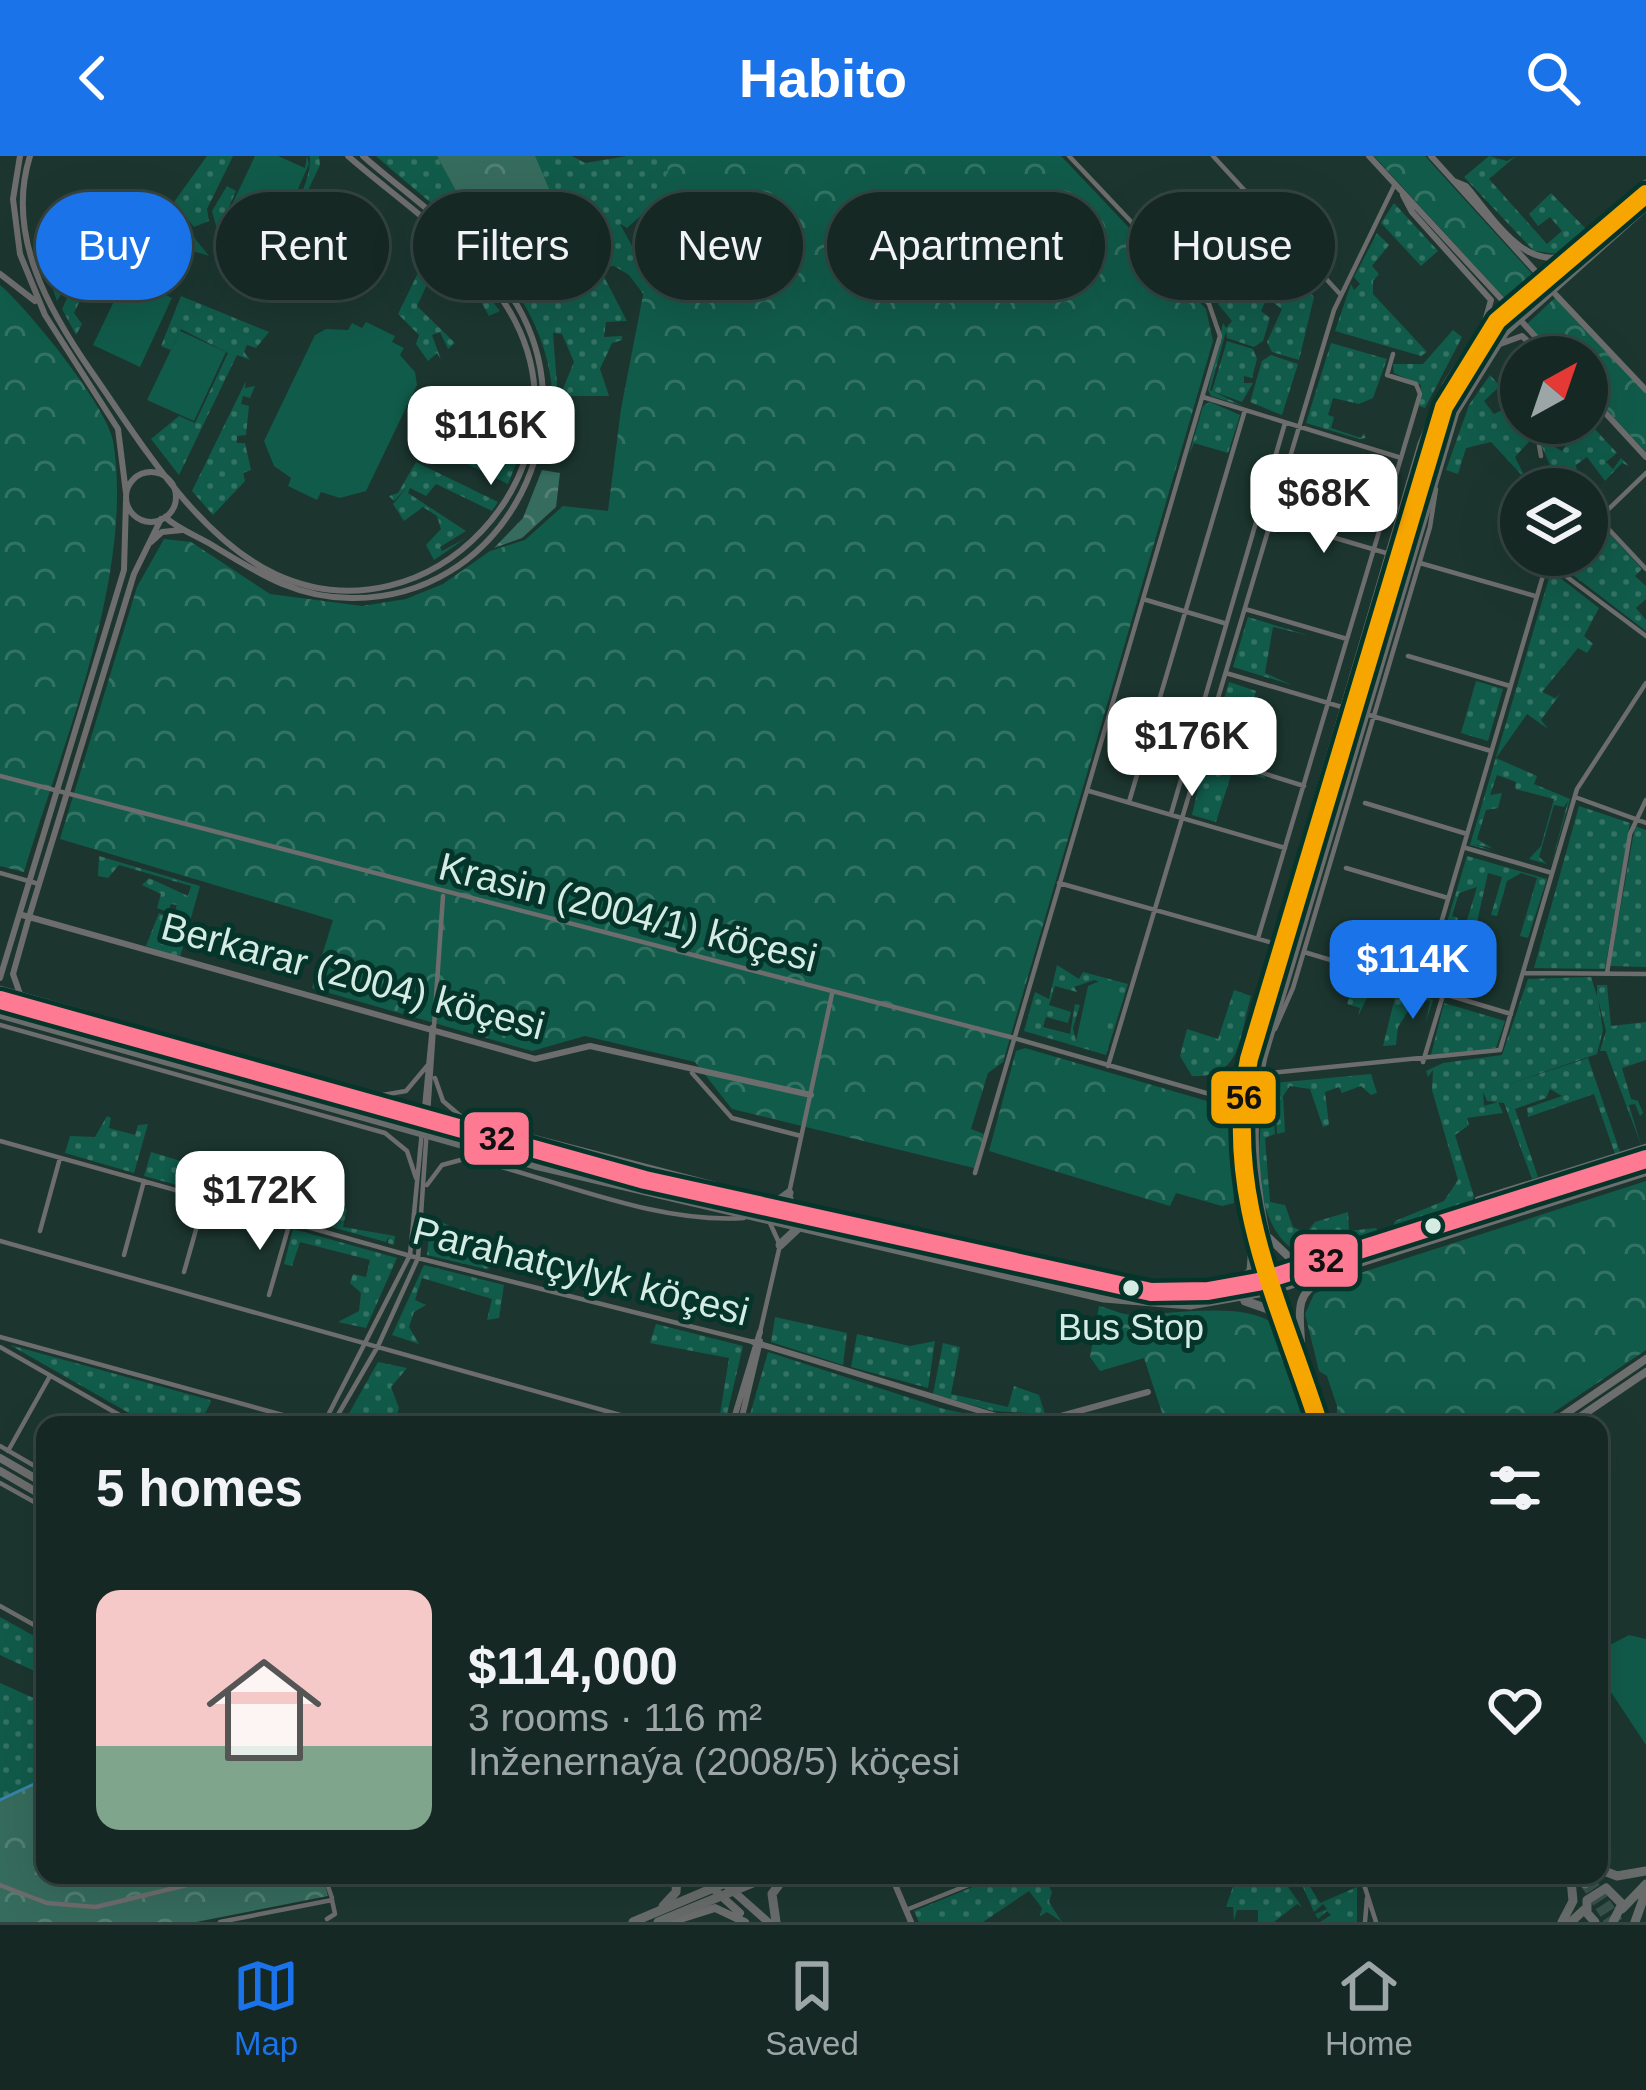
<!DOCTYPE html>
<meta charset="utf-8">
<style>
:root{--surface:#152823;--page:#1e302b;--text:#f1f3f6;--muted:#9da6a6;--line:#344441;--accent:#1a73e8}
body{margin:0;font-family:Arial,sans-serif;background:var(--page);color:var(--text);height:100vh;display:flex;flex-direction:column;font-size:45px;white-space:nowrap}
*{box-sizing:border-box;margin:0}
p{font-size:39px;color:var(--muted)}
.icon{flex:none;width:66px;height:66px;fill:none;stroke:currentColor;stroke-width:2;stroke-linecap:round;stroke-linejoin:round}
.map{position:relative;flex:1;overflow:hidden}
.details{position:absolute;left:36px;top:1260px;width:1572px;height:468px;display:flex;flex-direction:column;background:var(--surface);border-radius:24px;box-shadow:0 12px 48px #0002,0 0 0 3px var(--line)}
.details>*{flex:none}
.banner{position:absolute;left:36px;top:36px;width:1575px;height:108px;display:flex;gap:24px}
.needle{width:78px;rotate:40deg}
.controls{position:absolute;left:1500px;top:180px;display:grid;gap:24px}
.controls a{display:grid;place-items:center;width:108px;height:108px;border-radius:50%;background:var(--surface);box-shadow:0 12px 48px #0002,0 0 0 3px var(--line);font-size:60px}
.price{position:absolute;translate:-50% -102px;padding:0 27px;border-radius:24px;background:#fff;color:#222;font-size:39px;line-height:78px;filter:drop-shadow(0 3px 6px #0008)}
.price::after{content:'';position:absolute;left:50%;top:72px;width:36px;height:27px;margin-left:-18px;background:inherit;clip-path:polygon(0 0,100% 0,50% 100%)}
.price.selected{background:var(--accent);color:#fff}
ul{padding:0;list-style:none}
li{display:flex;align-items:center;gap:36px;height:300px;padding:0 60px}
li+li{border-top:3px solid var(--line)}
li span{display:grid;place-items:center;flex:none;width:336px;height:240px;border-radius:24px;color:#555}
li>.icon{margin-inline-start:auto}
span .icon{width:144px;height:144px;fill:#fffc;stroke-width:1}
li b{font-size:51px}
h2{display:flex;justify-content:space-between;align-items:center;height:144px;padding:0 60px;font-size:51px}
.pill{padding:0 42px;border-radius:54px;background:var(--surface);box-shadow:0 12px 48px #0002,0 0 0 3px var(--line);font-size:42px;line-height:108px}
.pill.selected{background:var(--accent);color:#fff}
header{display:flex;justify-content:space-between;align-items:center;height:156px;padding:0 60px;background:var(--accent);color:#fff;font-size:54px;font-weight:600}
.tab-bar{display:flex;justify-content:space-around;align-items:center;height:168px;border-top:3px solid var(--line);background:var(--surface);font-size:33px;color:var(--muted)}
.tab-bar a{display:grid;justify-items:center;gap:6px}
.tab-bar .selected{color:var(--accent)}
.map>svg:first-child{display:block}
.grass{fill:url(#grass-dots);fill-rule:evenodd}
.forest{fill:url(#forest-crowns)}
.park{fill:url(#park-crowns)}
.pitch{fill:#115b4a}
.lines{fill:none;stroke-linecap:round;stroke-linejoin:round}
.stream{stroke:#3786ab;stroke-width:3}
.primary-tunnel{stroke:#38514a;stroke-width:9;stroke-dasharray:9 4.5;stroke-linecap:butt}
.minor{stroke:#6e6d6e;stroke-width:4.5}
.tertiary{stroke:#6e6d6e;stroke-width:6}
.secondary{stroke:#6d6f6f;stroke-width:8}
.primary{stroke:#686d6c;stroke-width:9}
.bus-1-casing{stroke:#05352a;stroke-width:27}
.bus-2-casing{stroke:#05352a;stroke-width:27}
.bus-1{stroke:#fe7a93;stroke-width:18}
.bus-2{stroke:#f7a600;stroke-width:18}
.bus-dot{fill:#d5ece4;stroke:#05352a;stroke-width:4.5}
.labels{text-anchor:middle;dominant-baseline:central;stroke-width:10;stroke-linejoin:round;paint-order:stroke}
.bus-label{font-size:36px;fill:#d5ece4;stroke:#05352a}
.street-label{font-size:39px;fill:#d5ece4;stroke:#05352a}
.line-badge{stroke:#05352a;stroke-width:4.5}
.pale-badge-label{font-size:33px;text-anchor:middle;font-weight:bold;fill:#111}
</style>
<header><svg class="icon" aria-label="back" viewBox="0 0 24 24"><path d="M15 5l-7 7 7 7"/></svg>Habito<svg class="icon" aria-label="search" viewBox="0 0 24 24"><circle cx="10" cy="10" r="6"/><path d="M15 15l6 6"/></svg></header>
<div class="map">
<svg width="1646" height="1766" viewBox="0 0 1646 1766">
<defs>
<pattern id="grass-dots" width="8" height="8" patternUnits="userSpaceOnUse" patternTransform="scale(3)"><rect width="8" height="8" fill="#115b4a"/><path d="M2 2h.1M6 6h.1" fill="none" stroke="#337364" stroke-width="1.8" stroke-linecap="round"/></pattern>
<pattern id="forest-crowns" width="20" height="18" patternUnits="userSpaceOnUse" patternTransform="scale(3)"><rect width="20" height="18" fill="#366c5d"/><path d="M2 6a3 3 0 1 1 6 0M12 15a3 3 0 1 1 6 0" fill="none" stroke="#528174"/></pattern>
<pattern id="park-crowns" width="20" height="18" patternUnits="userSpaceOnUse" patternTransform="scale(3)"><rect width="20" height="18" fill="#115b4a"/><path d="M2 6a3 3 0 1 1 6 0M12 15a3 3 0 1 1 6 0" fill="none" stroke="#337364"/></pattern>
</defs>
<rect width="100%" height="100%" fill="#1c362f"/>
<path class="grass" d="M207,0H233L207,53L209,65L194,71L174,46Z
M310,0H319L320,9L283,87L257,98L251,110L232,119L215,98L220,84L212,55L227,30L236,35L226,58C236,142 313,49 310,0Z
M376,0H437L456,35L470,46L507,49L511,59L535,0H572L585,7L627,0H708L627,72L620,68L637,99L653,107L644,139L629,119L614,110L604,111L589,92L627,165L606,166L604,181L622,180V184L612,187L600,213L609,240H560L574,206L562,178L553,177L558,242L553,246C548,129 455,70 376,0Z
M1489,0L1507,5L1516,0L1489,23L1547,88L1562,75L1550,61L1538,70L1529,58L1551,37L1586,73L1557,98L1534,95L1464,21Z
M1394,47L1438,95L1421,110L1381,67Z
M170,50L117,103L107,123L100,117L92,120L74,157L82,168L76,179L62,153L85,102L64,101L72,119L57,145L36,85L134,69Z
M376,56L344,130L316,140L295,114L254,109L258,100L280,102L296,79L305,84L294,105L342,127Z
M189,75L209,100C182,90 168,92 159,124L118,104Z
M1377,77L1389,89L1372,110L1379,118L1373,125V138L1427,196L1421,200L1335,175L1351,128L1354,134L1360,128L1354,121Z
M433,86L476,125L500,155L489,160L475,135L445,107L436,109L417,150L455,187L448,193L440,176L432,179L441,204L437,197L428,205L416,188L419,179L398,158Z
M1274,98L1314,141L1299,204L1272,196L1267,186L1282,153L1267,142L1261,155L1270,162L1263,185L1254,191L1227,182L1226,175L1210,234L1243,250L1211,240L1208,234L1223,167L1226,172L1232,165L1218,148L1239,129L1253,132V116Z
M181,140L269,176L256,192L247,189L244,196L250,204L237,199L179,319L151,283L179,260L195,267L228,197L181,173L171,194L161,190Z
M1453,174L1462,181L1425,252L1419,250L1421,229L1394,217L1393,208H1423Z
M1227,185L1253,193L1257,203L1252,222L1244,220V227H1253L1242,246L1212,235Z
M1331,187L1387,203L1373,242L1359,248L1333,242L1328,259L1334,261L1331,272L1361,282L1364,277L1366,282L1359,283L1306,267Z
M1271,199L1298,208L1282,259L1250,246L1262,205Z
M1490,219L1500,230L1484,245L1494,258L1508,251L1521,267H1536L1545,277L1541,283L1536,278L1515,301L1524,319L1550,309L1541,289L1556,276L1549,288L1562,295L1570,284L1564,270L1577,283L1593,271L1617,297L1606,306L1613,313L1621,302L1629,310L1622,307L1605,325L1587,301L1576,309L1579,331L1531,329L1491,286L1466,292L1458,318L1446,314L1469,249Z
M246,225L245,232L255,230L250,242L243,240L241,248L249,250L246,279L237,280V287H245L251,314L243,317L245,325L213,359L192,335Z
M435,245H468L459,289L495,307L502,304L518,252L527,254L521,295L508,328L426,288Z
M1210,246L1240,259L1228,297L1194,287L1189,299L1203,250Z
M416,306L498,346L492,355L436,328L426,340L410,332L408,337L466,375L440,391L442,395L466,382L434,404L426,389L441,373L437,360L423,351L404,365L393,348L409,329L394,345L389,340L398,337Z
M1598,365L1642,413L1635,420L1646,430V443L1636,452L1646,464V475L1569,416L1576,399H1587V377Z
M1555,418L1599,452L1584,480L1593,488L1587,497L1578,492L1542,536L1555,542L1560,538L1541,564L1548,573L1527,558L1496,602L1537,620L1534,628L1570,643L1551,710L1568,645L1564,651L1554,649L1539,701L1547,708L1529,703L1541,690L1554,643L1515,633L1516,626L1497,619L1490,639L1502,637L1498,652L1486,654L1477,683L1492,692L1473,688L1493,695L1470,689L1549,422Z
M1248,461L1307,479L1273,471L1265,517L1292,529L1233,511Z
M1476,525L1503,533L1488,585L1461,577Z
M1229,526L1256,535L1242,590L1240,582L1219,575L1215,587L1244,593L1241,603L1209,593Z
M1205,604L1264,620L1266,623L1233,613L1216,666L1192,659Z
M1579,650L1630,667L1605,813L1534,812Z
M1635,670L1646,674V811L1610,810Z
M99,700L200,730L180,801L146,790L159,757L183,766L185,761L175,757L177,749L171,748L168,756L157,752L161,738L142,729L149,722L188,740L191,730L119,709L108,722L98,720Z
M1467,700L1547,723L1528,782L1520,780L1537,722L1521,717L1507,725L1497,760L1491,759L1502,721L1488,717L1477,766L1467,764L1477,731L1459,737L1452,760L1458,762L1438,828L1429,826Z
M1057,809L1079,823L1083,816L1128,828L1106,899L1024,875L1035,836L1049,843ZM1094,824L1114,830L1096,890L1076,885L1073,872L1080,849L1075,848L1070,878L1043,871L1046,861L1068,867L1071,856L1049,849L1055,830L1077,836L1074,831Z
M1342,817L1433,844L1426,866L1430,845L1417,841L1398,871L1396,889L1383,890L1396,837L1361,826L1358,837L1368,840L1358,860L1360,852L1347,848L1353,828L1340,823Z
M1591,821L1597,840V829H1607L1611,870L1646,866V904L1622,912L1631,943L1638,945L1643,957L1640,960L1635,948L1629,949L1641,989L1606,895H1600L1606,875L1598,843L1603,874L1597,898L1494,933L1588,902L1620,996L1615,998L1594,938L1528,961L1527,952L1562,940L1550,933L1546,942L1515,953L1538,1021L1532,1023L1504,947L1487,945L1483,936L1484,950L1498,946L1503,957L1467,962L1469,969L1455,979L1474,1040L1471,1050L1392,1075L1395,1065L1444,1045L1458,1024L1432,934L1433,914L1428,921L1426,915L1443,907L1502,899L1528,823Z
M1234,834L1251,840C1239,880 1242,923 1192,920L1180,900L1187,873L1218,883Z
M1444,847L1505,865L1496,892L1431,899Z
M1371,918L1377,937L1371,939L1361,930L1342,937L1339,931L1325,936L1329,969L1323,971L1310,933L1290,930L1283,940L1285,976L1277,978L1274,927Z
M1266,928L1271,929L1275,978L1265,982L1270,1046L1285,1049L1293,1071L1306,1077L1315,1066L1348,1056L1349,1075L1376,1072L1381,1079L1306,1100C1246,1077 1258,980 1266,928Z
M107,960L111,962L109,972L135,979L138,969L148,968L134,1017L65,997L70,980L95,981Z
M151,996L204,1012L202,1022L218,1027L221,1016L347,1053L343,1071L395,1080L394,1089L388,1087L389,1080L386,1086L144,1020Z
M431,1061L454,1072L453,1079L489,1086L487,1094L430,1082L492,1100L491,1111L486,1112L490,1114L427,1099Z
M293,1073L397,1102L366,1172L338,1166L359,1155L361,1137L350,1127L353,1118L366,1121L370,1104L300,1086L292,1110L284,1108Z
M424,1109L504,1129L499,1162L487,1164L492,1143L422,1122L415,1144L426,1149L414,1156L409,1171L419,1188L392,1179Z
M775,1161L847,1177L843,1209L771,1186Z
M656,1168L743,1190L725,1267L692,1265L720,1258L729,1202L650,1187Z
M857,1178L910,1190L935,1185L928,1232L851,1211Z
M943,1187L960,1191L951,1238L1008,1251L1014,1230L1039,1239L1045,1258L993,1255L933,1238Z
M10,1189L210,1244L211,1246L202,1263L193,1258L186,1269H150Z
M768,1196L944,1253L1018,1269L976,1263L994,1269H964L924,1257L918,1269H849L845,1263L837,1269H747Z
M378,1206L407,1212L391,1231L399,1252L395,1265L383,1261L380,1269L343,1268Z
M0,1461L45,1486V1520L0,1499Z
M0,1527L45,1547V1622L0,1643Z
M1002,1719H1043L1052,1736L1049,1746L1062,1766L1047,1756L1040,1760L1042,1752L1029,1735L983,1766H919L914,1755Z
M1237,1719H1303L1320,1747L1357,1731V1766H1320L1331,1759L1327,1755L1318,1763L1315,1758L1327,1753L1323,1748L1314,1756L1298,1720L1286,1728L1302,1751L1297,1748L1274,1766H1258V1754H1237L1234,1765L1233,1751H1226Z"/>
<path class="forest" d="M437,0H535L549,33L553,63C532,82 517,74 507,49L470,46L456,35Z
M542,314L560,317L556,351L522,382L494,392L523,362Z
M45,1624V1719H222L96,1750L47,1745L0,1727V1645Z
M240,1719H322L328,1740L196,1766H0V1731C104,1766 139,1739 240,1719Z"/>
<path class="park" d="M670,0H1061L1206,153L1213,185L1003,906L988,917L971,973L984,978L974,1012L732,953L695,906L585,880L532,895L312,832L333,764L60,683L137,431L164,383L191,386L270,438L362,450L406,443L443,428L490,395L525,384L563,350L608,355L621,253Z
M1374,0H1425L1535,121L1508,146Z
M0,129C28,153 107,250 113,285C135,417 62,589 24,716L0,710Z
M1555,142L1646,237V296L1587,233V201H1558L1527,168Z
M1025,892L1231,952L1234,1047L1222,1050L1176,1037L1170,1050L989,995L1016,895Z
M1646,1025V1194L1535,1269H1337V1250L1327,1220L1319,1215L1305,1158L1314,1138L1351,1120Z
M1099,1150C1111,1153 1124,1160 1136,1159C1175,1158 1246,1145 1275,1169L1311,1269H1166L1144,1202L1100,1215L1090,1201Z"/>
<path class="pitch" d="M255,0H278L305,12L307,0L309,8L279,76L255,87L236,78L227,59Z
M329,39L371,59L341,123L299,104Z
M126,120L172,142L140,211L93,189Z
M366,166L395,180L392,186L404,192L400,199L415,216L417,229L366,335L340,342L321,336L317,344L288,330L291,322L274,310L264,285L315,179L326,173L348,174L352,167L362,172Z
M180,175L226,196L194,265L147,244Z
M1104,823L1119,831L1101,892L1076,885L1088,830Z
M1629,1479L1646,1483V1589L1599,1518L1606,1491Z"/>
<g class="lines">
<path class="stream" d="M0,1644L45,1623"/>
<path class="primary-tunnel" d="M1591,1724L1619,1766
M1585,1728L1609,1766"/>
<path class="minor" d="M1213,0L1340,138
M1203,241L1398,301
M1541,300L1539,289L1562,267
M1587,350L1646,413
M1271,363L1386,397
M1587,374L1646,317
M1420,407L1535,440
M1564,418L1574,399
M1143,443L1224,467
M1245,453L1347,483
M1408,500L1510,530
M1226,517L1491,595
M1202,598L1304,630
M0,620L1014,882L1213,939L1242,942
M1089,635L1285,692
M1575,641L1646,667
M1129,646L1245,254
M1365,647L1467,678
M1171,658L1285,267
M1466,692L1552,717
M1346,712L1448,742
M0,717L39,728
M1059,727L1273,787
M1258,782L1420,238L1416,228L1387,219L1393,198
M1304,796L1511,858
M1523,817L1646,818
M1607,817L1630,678L1646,644
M0,832L377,940L406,935L427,910
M1422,832L1547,406L1646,480
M1259,855L1273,787L1420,287L1444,229L1480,173
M0,869L385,977L407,995L416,1022
M1275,873L1293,832L1430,371L1436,333
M1423,906L1443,839
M1108,910L1334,154L1395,28
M692,917L732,962L801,980
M1259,918L1500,894L1577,633L1646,527
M435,922L443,945L464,963L715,1028L742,1040
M0,985L418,1102L753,1186
M975,1017L1220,180L1209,148L1069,0
M427,1029L442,1009L468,1002C556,1023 653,1068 744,1062
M796,1054L789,1037L832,838
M1478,1057L1477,1043L1646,990
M40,1075L60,1002
M0,1085L656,1269
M124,1099L144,1025
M184,1116L205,1042
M269,1139L290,1066
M760,1176L780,1089L770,1067
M0,1181L319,1269
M0,1191L137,1269
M323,1269L410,1099L432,871
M332,1269L378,1190L418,1102L443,740
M0,1290L45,1316
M8,1295L50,1220
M0,1327L45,1352
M0,1450L45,1475
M324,1719L332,1742
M470,1719H471
M1361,1719L1376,1766
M0,1729L47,1747L96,1751L229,1719
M906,1754L993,1719
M220,1766L332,1744L335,1758L327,1763
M1365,1766L1367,1742"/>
<path class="tertiary" d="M20,0L13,43L20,98L45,159L118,273L126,337
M30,0C5,79 49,155 93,218C141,287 197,381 275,418C430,490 592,315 515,165C481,98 404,49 348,0
M1369,0L1505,147
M1431,0L1538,118
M1454,25L1466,30C1493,61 1526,119 1571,97
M1403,39L1412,56L1491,144L1479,187
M0,118L35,145
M1556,139L1646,234
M1523,167L1554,201
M1500,188L1522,180L1545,201
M1587,237L1646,301
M126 341a25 25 0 1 1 50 0a25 25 0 1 1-50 0Z
M165,361C178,373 197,380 212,389C258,417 297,443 354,442C497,442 585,285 523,160C491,95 416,47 363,0
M151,386L162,376L182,374
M22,759L535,903L590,890L811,939
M0,822L124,414L126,345
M20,838L13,818L29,761L134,418L161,363
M753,1186L1003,1262L1050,1263L1148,1236
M732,1269L760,1176
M740,1269L760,1185
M891,1719L911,1766"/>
<path class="secondary" d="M1269,1082L1293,1105L1339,1100
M1277,1121L1646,1003
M1281,1132L1646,1016
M1301,1189C1301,1162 1292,1139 1321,1125
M1549,1269L1646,1203
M1568,1269L1646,1216
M0,1302L45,1328
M0,1315L45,1341
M698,1719L740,1757
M715,1719L768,1766
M670,1766L715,1752L745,1766"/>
<path class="primary" d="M1622,53L1646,28
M0,844C278,923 554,1001 835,1067C967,1098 1140,1160 1272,1122
M0,858L535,1009L1104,1142L1190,1149L1276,1134
M770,1051L789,1037
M780,1089L797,1073
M1021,1106L1078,1112L1101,1125
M1234,1130L1251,1115L1253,1089
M1245,1145L1268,1153L1279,1168
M1319,1269C1280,1147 1221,1035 1249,903L1444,251L1497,165L1646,38
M1326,1269C1285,1149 1233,1030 1263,901L1455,256L1505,176L1646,50
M1599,1713L1617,1720L1646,1715
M1578,1719L1585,1728
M1588,1719L1591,1724
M663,1750L676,1736L677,1719
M1622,1753L1646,1728
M633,1766L744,1719
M658,1766L772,1719
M776,1766L772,1738L786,1719
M1562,1766L1573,1745L1571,1724
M1571,1766L1586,1752
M1595,1766L1587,1757V1744L1606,1732L1622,1748L1613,1766
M1635,1766L1646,1735"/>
<defs>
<path id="bus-1" d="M0,844L645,1024L1151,1136L1208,1135L1258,1126L1646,1003"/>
<path id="bus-2" d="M1319,1269C1280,1147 1221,1035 1249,903L1444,251L1497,165L1646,38"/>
</defs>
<use href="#bus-1" class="bus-1-casing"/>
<use href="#bus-2" class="bus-2-casing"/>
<use href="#bus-1" class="bus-1"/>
<use href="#bus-2" class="bus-2"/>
</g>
<g class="bus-dot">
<circle cx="1433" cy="1070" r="10"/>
<circle cx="1131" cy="1132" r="10"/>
</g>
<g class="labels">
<g class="bus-label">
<text x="1131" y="1171">Bus Stop</text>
</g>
<g class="street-label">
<text transform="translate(628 756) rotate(14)">Krasin (2004/1) köçesi</text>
<text transform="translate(353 820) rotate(15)">Berkarar (2004) köçesi</text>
<text transform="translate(581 1115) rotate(14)">Parahatçylyk köçesi</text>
</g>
</g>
<g class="line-badge">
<rect x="1209" y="913" width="69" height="57" rx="12" fill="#f7a600"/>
<rect x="462" y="954" width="69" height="57" rx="12" fill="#fe7a93"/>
<rect x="1292" y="1076" width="68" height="57" rx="12" fill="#fe7a93"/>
</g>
<g class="pale-badge-label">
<text x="1244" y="953">56</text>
<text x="497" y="994">32</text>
<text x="1326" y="1116">32</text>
</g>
</svg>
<div class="controls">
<a><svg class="needle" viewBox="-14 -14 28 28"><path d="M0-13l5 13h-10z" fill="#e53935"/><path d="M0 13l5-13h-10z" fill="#9da6a6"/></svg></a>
<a><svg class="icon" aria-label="layers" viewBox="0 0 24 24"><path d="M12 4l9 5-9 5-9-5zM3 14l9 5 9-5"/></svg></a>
</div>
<b class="price" style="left:491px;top:332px">$116K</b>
<b class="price" style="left:1324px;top:400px">$68K</b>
<b class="price" style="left:1192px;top:643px">$176K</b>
<b class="price selected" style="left:1413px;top:866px">$114K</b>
<b class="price" style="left:260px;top:1097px">$172K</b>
<div class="banner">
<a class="pill selected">Buy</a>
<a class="pill">Rent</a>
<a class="pill">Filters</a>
<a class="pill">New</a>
<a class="pill">Apartment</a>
<a class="pill">House</a>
</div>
<section class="details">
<h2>5 homes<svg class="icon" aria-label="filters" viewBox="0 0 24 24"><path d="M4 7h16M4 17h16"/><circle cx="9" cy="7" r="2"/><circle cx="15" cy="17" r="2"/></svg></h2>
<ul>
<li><span style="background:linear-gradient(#f6c9c9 65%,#7fa58c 0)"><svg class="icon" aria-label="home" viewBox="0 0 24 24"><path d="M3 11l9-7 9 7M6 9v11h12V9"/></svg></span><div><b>$114,000</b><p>3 rooms · 116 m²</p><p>Inženernaýa (2008/5) köçesi</p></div><svg class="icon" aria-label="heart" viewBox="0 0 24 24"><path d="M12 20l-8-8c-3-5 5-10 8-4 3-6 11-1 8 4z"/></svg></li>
</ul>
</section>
</div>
<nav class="tab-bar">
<a class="selected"><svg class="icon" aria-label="map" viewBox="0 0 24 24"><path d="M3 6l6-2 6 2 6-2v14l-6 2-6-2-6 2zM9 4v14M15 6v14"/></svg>Map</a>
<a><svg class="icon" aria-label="saved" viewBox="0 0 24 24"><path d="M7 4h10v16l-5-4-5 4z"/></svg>Saved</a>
<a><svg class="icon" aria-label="home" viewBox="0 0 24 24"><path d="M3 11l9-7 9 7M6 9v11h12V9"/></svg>Home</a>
</nav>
